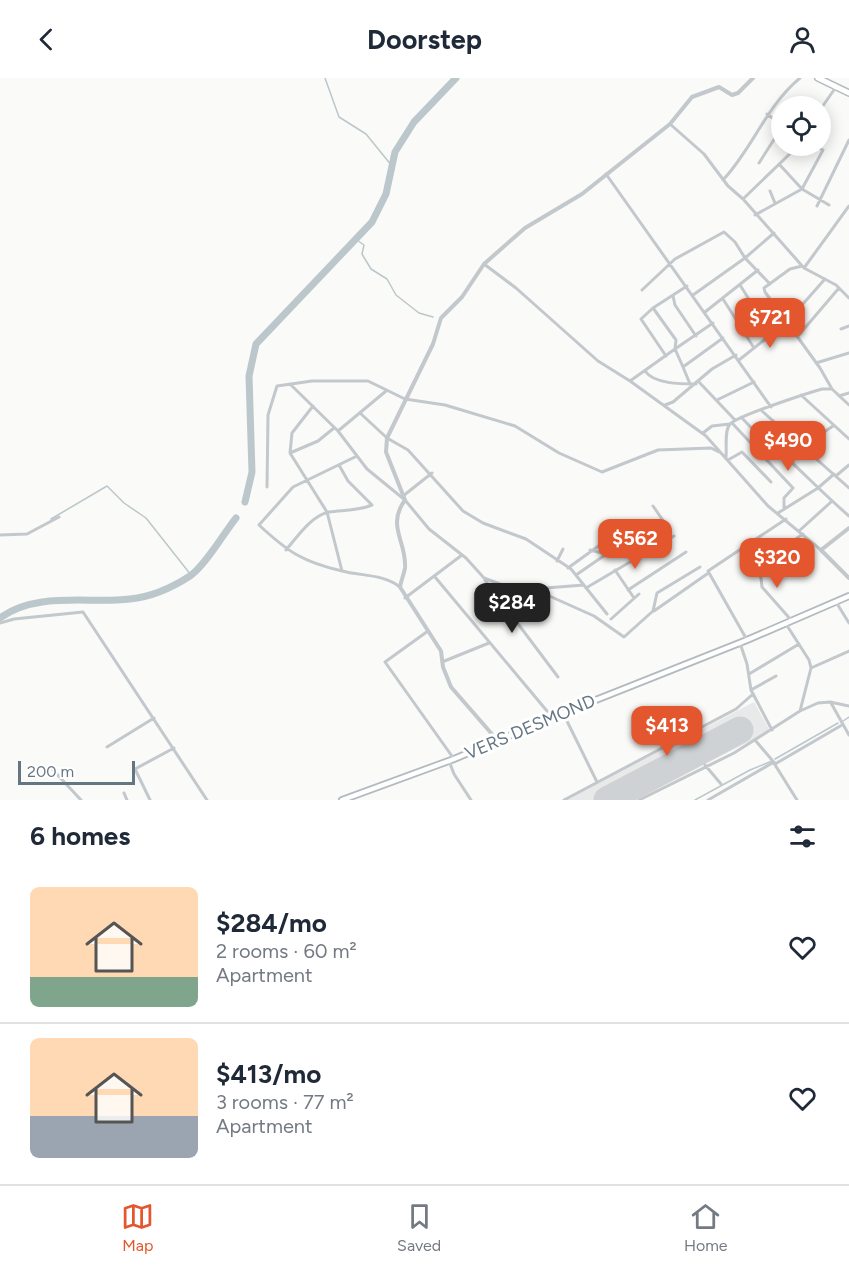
<!DOCTYPE html>
<meta charset="utf-8">
<style>
:root{--surface:#fff;--page:#f2f2f3;--text:#1f2937;--muted:#747a83;--line:#e0e1e3;--accent:#e4572e}
body{margin:0;font-family:Figtree,sans-serif;background:var(--page);color:var(--text);height:100vh;display:flex;flex-direction:column;font-size:22px;white-space:nowrap}
*{box-sizing:border-box;margin:0}
p{font-size:20px;color:var(--muted)}
.icon{flex:none;width:33px;height:33px;fill:none;stroke:currentColor;stroke-width:2;stroke-linecap:round;stroke-linejoin:round}
.map{position:relative;height:722px;overflow:hidden}
.drawer{display:flex;flex-direction:column;background:var(--surface);flex:1}
.drawer>*{flex:none}
.buttons{position:absolute;left:771px;top:18px;display:grid;gap:12px}
.buttons a{display:grid;place-items:center;width:60px;height:60px;border-radius:50%;background:var(--surface);box-shadow:0 3px 15px #0003;font-size:30px}
.scale{position:absolute;left:18px;bottom:15px;width:117px;box-sizing:border-box;padding-left:6px;border:3px solid #657683;border-top:0;font-size:16px;line-height:21px;white-space:nowrap;color:#657683;-webkit-text-stroke:4px #fff;paint-order:stroke}
.price{position:absolute;translate:-50% -51px;padding:0 14px;border-radius:12px;background:var(--accent);color:#fff;font-size:20px;line-height:39px;filter:drop-shadow(0 2px 3px #0008)}
.price::after{content:'';position:absolute;left:50%;top:36px;width:18px;height:14px;margin-left:-9px;background:inherit;clip-path:polygon(0 0,100% 0,50% 100%)}
.price.current{background:#222;color:#fff}
ul{padding:0;list-style:none}
li{display:flex;align-items:center;gap:18px;height:150px;padding:0 30px}
li+li{border-top:2px solid var(--line)}
li span{display:grid;place-items:center;flex:none;width:168px;height:120px;border-radius:9px;color:#555}
li>.icon{margin-inline-start:auto}
span .icon{width:72px;height:72px;fill:#fffc;stroke-width:1}
li b{font-size:26px}
h2{display:flex;justify-content:space-between;align-items:center;height:72px;padding:0 30px;font-size:26px}
header{display:flex;justify-content:space-between;align-items:center;height:78px;padding:0 30px;background:var(--surface);font-size:27px;font-weight:700}
.dock{display:flex;justify-content:space-around;align-items:center;height:84px;border-top:2px solid var(--line);background:var(--surface);font-size:16px;color:var(--muted)}
.dock a{display:grid;justify-items:center;gap:3px}
.dock .current{color:var(--accent)}
.map>svg:first-child{display:block}
.built{fill:#e8e9e9}
.lines{fill:none;stroke-linecap:round;stroke-linejoin:round}
.stream{stroke:#bbc7cb;stroke-width:1.5}
.river{stroke:#bbc7cb;stroke-width:7}
.runway{stroke:#ced2d4;stroke-width:27}
.secondary-casing{stroke:#b3babf;stroke-width:8}
.primary-casing{stroke:#b5babe;stroke-width:8}
.minor{stroke:#c3c8cc;stroke-width:3}
.tertiary{stroke:#c3c8cc;stroke-width:4}
.secondary{stroke:#fff;stroke-width:4.5}
.primary{stroke:#fff;stroke-width:5}
.labels{text-anchor:middle;dominant-baseline:central;stroke-width:6;stroke-linejoin:round;paint-order:stroke}
.street-label{font-size:18px;fill:#657683;stroke:#fff}
</style>
<header><svg class="icon" aria-label="back" viewBox="0 0 24 24"><path d="M15 5l-7 7 7 7"/></svg>Doorstep<svg class="icon" aria-label="person" viewBox="0 0 24 24"><circle cx="12" cy="8" r="4"/><path d="M4 21q1-7 8-7t8 7"/></svg></header>
<div class="map">
<svg width="849" height="722" viewBox="0 0 849 722">
<rect width="100%" height="100%" fill="#fafaf8"/>
<path class="built" d="M754,624L770,653L636,722H567Z"/>
<g class="lines">
<path class="stream" d="M325,0L339,39L366,56L392,88
M357,162L364,167L362,176L371,191L387,201L396,217L419,235L433,239
M51,441L107,408L124,425L146,440L191,497
M843,643L849,639
M775,681L838,645
M695,722L750,692L772,683"/>
<path class="river" d="M245,424L252,394L249,298L256,266L372,144L386,116L395,74L414,44L456,0
M0,540C36,513 89,526 130,521C151,519 173,509 190,498C205,488 224,455 236,440"/>
<path class="runway" d="M607,722L740,652"/>
<defs>
<path id="secondary" d="M342,722L454,681L563,635L747,562L849,518"/>
<path id="primary" d="M818,0L849,15"/>
</defs>
<use href="#secondary" class="secondary-casing"/>
<use href="#primary" class="primary-casing"/>
<path class="minor" d="M820,32L836,9
M767,36L782,47
M670,46L704,76L728,108L743,121L804,190L836,207L849,220
M759,85L782,49
M779,86L802,111L829,127
M606,96L771,329
M723,102C753,70 766,28 800,0
M770,113L775,125
M743,121L798,68
M817,128L849,62
M755,137L802,111L823,72L815,68
M484,186L516,210L598,283L630,303L706,358L768,428L821,472
M802,188L790,191L764,210L765,214L820,290L832,311
M804,190L849,128
M740,207L771,256
M642,212L675,181L724,154L735,164L745,180L774,155
M693,217L745,180L770,206
M673,218L675,227L696,258
M723,221L754,270
M705,234L758,192
M713,245L675,271L683,289L723,260
M841,251L849,248
M798,258L839,210
M666,278L641,241L653,230L687,208
M739,282L787,244L825,201
M816,285L849,275
M683,289L690,306
M645,293C654,306 681,306 696,306
M630,303L675,271L676,262L653,230
M698,303L735,342
M290,306L338,353L367,391L405,422L429,451L466,480L484,500L505,508L533,511L584,507
M801,317L849,361
M839,318L849,315
M717,322L754,304
M665,327L673,324L712,291L736,277
M313,328L292,355L290,375L327,434L342,493
M762,333L849,410
M360,335L387,360L408,372L463,433L483,445L526,461L571,491L607,536
M741,339L761,360L766,361C795,386 820,413 849,438
M732,345L793,410L784,420V431
M338,353L386,313
M703,355L712,348L730,346
M789,358L801,345
M802,369L833,348
M290,375L318,363L334,350
M357,378L293,409L259,447C288,474 303,484 342,493C361,498 384,496 400,509
M726,379C727,370 724,353 730,346C737,338 808,315 822,311H832L849,327
M728,382L742,374L771,404
M837,397L849,387
M267,409L268,337L277,308L312,303H368L405,321L445,327L515,348L559,375L602,394L658,372L711,370L719,374
M403,418L432,395
M653,428L669,451
M778,435L818,410L834,396
M799,453L831,424
M0,457L27,456L59,439
M286,472C297,459 312,437 329,434C344,432 358,433 372,427L348,403L339,387
M590,472L606,476L662,441
M774,476L803,456
M557,483L563,471
M753,485L761,500L762,509L792,543
M568,490L615,456
M615,492L634,520
M576,497L605,477
M435,499L552,639
M485,502L558,599
M586,510L674,458
M536,512L594,538L624,559L653,533L657,515L700,489
M628,512L686,474
M405,520L462,477
M836,524L849,545
M654,533L707,496
M611,541L639,516
M0,545L14,541L83,534L207,722
M786,546L809,582L811,590L800,633
M428,553L385,584L454,681
M747,562L708,493L786,441
M740,565L747,586L751,612L772,652
M442,584L489,565
M811,590L849,573
M749,596L799,566
M751,612L776,598
M831,625L849,657
M563,635L597,704
M755,662L772,682L797,722
M107,669L154,640
M449,683L454,696L471,722
M775,686L842,647
M705,687L721,706
M53,692L81,722
M124,715L127,722
M150,722L135,691L174,670
M564,722L736,631L753,616
M639,722L734,675L800,633L818,625L830,624L849,628
M708,722L774,684"/>
<path class="tertiary" d="M849,450L821,472L849,500
M498,663L451,609L443,589L441,573L400,509C401,503 404,496 405,490C407,464 386,448 405,422L386,374L387,360L433,266L441,240L462,219L484,186L525,150L582,116L670,46L692,19L719,9L732,17L738,15L753,0"/>
<use href="#secondary" class="secondary"/>
<use href="#primary" class="primary"/>
</g>
<g class="labels">
<g class="street-label">
<text transform="translate(530 649) rotate(-23)">VERS DESMOND</text>
</g>
</g>
</svg>
<div class="buttons">
<a><svg class="icon" aria-label="locate" viewBox="0 0 24 24"><circle cx="12" cy="12" r="6"/><path d="M12 2v4M12 18v4M2 12h4M18 12h4"/></svg></a>
</div>
<div class="scale">200 m</div>
<b class="price" style="left:770px;top:271px">$721</b>
<b class="price" style="left:788px;top:394px">$490</b>
<b class="price" style="left:635px;top:492px">$562</b>
<b class="price" style="left:777px;top:511px">$320</b>
<b class="price current" style="left:512px;top:556px">$284</b>
<b class="price" style="left:667px;top:679px">$413</b>
</div>
<section class="drawer">
<h2>6 homes<svg class="icon" aria-label="filters" viewBox="0 0 24 24"><path d="M4 7h16M4 17h16"/><circle cx="9" cy="7" r="2"/><circle cx="15" cy="17" r="2"/></svg></h2>
<ul>
<li><span style="background:linear-gradient(#ffd9b3 75%,#7fa58c 0)"><svg class="icon" aria-label="home" viewBox="0 0 24 24"><path d="M3 11l9-7 9 7M6 9v11h12V9"/></svg></span><div><b>$284/mo</b><p>2 rooms · 60 m²</p><p>Apartment</p></div><svg class="icon" aria-label="heart" viewBox="0 0 24 24"><path d="M12 20l-8-8c-3-5 5-10 8-4 3-6 11-1 8 4z"/></svg></li>
<li><span style="background:linear-gradient(#ffd9b3 65%,#9aa5b1 0)"><svg class="icon" aria-label="home" viewBox="0 0 24 24"><path d="M3 11l9-7 9 7M6 9v11h12V9"/></svg></span><div><b>$413/mo</b><p>3 rooms · 77 m²</p><p>Apartment</p></div><svg class="icon" aria-label="heart" viewBox="0 0 24 24"><path d="M12 20l-8-8c-3-5 5-10 8-4 3-6 11-1 8 4z"/></svg></li>
</ul>
</section>
<nav class="dock">
<a class="current"><svg class="icon" aria-label="map" viewBox="0 0 24 24"><path d="M3 6l6-2 6 2 6-2v14l-6 2-6-2-6 2zM9 4v14M15 6v14"/></svg>Map</a>
<a><svg class="icon" aria-label="saved" viewBox="0 0 24 24"><path d="M7 4h10v16l-5-4-5 4z"/></svg>Saved</a>
<a><svg class="icon" aria-label="home" viewBox="0 0 24 24"><path d="M3 11l9-7 9 7M6 9v11h12V9"/></svg>Home</a>
</nav>
